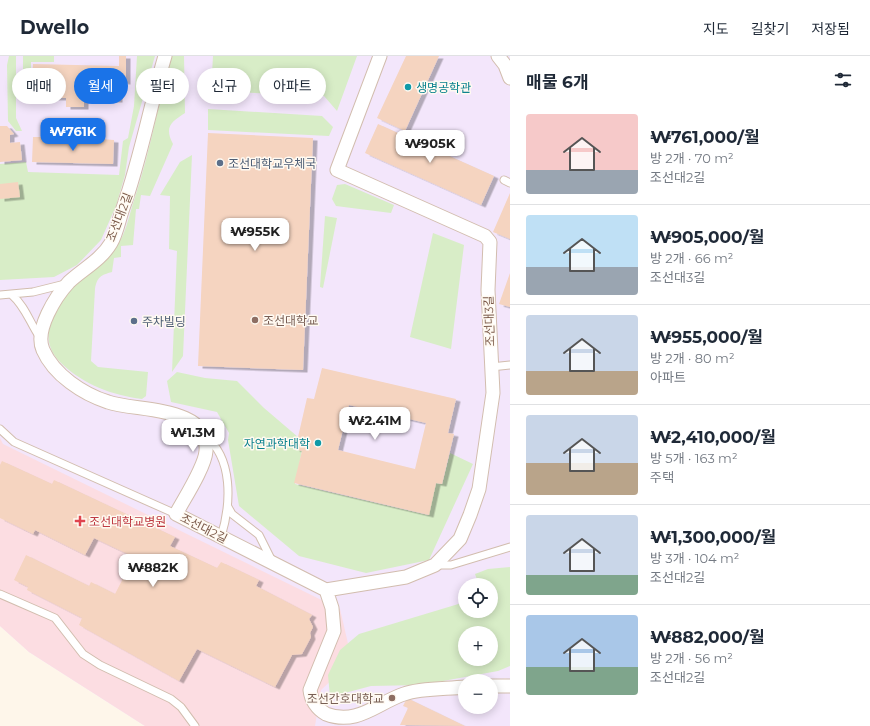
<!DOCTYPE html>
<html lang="ko">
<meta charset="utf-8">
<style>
:root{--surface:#fff;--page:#f6f6f7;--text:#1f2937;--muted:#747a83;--line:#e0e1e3;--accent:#1a73e8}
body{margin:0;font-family:Montserrat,"Noto Sans KR",sans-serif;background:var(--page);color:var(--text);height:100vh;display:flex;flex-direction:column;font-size:15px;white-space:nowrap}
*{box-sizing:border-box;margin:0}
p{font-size:13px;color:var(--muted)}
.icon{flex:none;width:22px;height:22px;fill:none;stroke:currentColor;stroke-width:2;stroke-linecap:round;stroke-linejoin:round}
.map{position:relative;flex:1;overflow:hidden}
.details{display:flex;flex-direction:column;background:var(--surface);width:360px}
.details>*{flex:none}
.banner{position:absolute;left:12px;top:12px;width:380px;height:36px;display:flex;gap:8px}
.controls{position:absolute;left:458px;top:522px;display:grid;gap:8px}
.controls a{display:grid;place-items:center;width:40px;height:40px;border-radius:50%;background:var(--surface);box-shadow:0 2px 10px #0003;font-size:20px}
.price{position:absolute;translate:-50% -34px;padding:0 9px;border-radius:8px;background:#fff;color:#222;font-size:13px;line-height:26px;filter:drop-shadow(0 1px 2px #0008)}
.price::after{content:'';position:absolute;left:50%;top:24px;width:12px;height:9px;margin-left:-6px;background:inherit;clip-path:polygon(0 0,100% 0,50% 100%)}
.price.current{background:var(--accent);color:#fff}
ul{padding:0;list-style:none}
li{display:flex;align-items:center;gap:12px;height:100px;padding:0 16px}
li+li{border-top:1px solid var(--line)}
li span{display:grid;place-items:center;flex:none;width:112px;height:80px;border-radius:4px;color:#555}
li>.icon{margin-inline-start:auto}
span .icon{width:48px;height:48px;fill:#fffc;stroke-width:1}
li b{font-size:17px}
h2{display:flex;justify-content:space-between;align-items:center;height:48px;padding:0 16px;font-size:17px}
.pill{padding:0 14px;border-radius:18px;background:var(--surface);box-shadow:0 2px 10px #0003;font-size:14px;line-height:36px}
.pill.current{background:var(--accent);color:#fff}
header{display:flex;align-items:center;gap:24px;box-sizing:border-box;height:56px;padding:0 20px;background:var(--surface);border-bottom:1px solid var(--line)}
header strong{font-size:19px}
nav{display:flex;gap:22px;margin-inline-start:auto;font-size:14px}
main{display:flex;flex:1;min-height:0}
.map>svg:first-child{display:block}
.education{fill:#f3e6fb;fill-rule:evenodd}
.medical{fill:#fcdde2}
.green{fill:#d8edc7;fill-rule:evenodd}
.building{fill:#f5d4c0;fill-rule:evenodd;filter:url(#shadow)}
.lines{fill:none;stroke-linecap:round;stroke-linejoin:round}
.service-casing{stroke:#d2bdae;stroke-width:9}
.minor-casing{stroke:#d2bdae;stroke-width:15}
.service{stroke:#fff;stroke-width:7}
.minor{stroke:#fff;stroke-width:13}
.culture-dot{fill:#0f9aa8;stroke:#fffaf2;stroke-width:1.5}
.service-dot{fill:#5c6f8a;stroke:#fffaf2;stroke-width:1.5}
.education-dot{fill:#8d6e63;stroke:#fffaf2;stroke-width:1.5}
.health-dot{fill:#e0444e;stroke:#fffaf2;stroke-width:1.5}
.labels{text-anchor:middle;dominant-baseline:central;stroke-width:3;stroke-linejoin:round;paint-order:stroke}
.culture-label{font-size:12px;fill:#0d838f;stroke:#fffaf2;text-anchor:start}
.service-label{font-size:12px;fill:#4e5e75;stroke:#fffaf2;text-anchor:start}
.street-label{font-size:12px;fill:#7c5b4b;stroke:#fffaf2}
.education-label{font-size:12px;fill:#785e54;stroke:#fffaf2;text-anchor:start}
.health-label{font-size:12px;fill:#be3a42;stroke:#fffaf2;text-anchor:start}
</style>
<header>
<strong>Dwello</strong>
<nav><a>지도</a><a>길찾기</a><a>저장됨</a></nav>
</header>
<main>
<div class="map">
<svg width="510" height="670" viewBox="0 0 510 670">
<defs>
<filter id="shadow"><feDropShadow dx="4.5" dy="2.5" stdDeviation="0" flood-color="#0004"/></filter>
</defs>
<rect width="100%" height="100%" fill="#fef6ea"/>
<path class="education" d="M0,0H510V624L504,622L510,632V670H145L29,596L0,570ZM465,529H491V555H465ZM465,577H491V603H465ZM465,625H491V651H465Z"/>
<path class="medical" d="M0,382L3,388L340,553L352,605L321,634L315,670H145L29,596L0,570Z"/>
<path class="green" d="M9,0H16V62L22,75H16L8,65L7,9Z
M23,0H54V6H31V23H23Z
M137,0H155L129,91L125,119L116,150L101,184L77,209L54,221L0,224V108L26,106L28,116L119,119L123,85L128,82L134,50Z
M170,0H184L185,57C171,66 164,71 173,88L150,140L141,139L139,153H136L133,189L121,190V201L114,202L112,216C101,219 97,221 95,233L91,305L98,311L148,316L146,340L142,343C112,339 84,329 61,307C36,283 53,252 71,230C85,214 115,197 123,179C128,167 131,153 135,141C150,95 159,47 170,0Z
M213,0H357L337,55L324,40L211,35Z
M208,53L322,60L333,71L329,80L208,74Z
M192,99L183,300L172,316L177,195L169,193L170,140L160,139L180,106Z
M345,128L394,149L391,157L336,150L332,143L337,129Z
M325,160L337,162L323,232L320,231Z
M433,177L464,189L451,293L410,281Z
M177,316L205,322L237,325L264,352L298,381L295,393L302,395L295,428L428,459L436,427L442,428L450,397L473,408L429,504L366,517L299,500L239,450L228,384L229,377L217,356L171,346L167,325Z
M510,511V610L498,615L421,629L371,630L330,641L328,619L340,594L359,578L465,546V555H491V529H479L475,518L488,513ZM465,577H491V603H465Z"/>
<path class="building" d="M119,0H126V26L118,25V44L84,43V51H66V42L32,41V37H28V25H32L33,8L119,10Z
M406,0H439L405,75L377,62Z
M378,68L494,120L481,149L365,97Z
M0,70H7L14,78L10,79V87L20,86L22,104L0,106Z
M208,77L313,82L303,314L198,310Z
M33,81H47L46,85L100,87V83L114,84L113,108L32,106Z
M18,126L20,141L0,143V128Z
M510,137V183L493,176Z
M510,217V251L499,248Z
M322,312L456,343L448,377L454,378L442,428L436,427L429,459L294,427L302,395L295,393L298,381L307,342L314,343ZM349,349L426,367L415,413L338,394Z
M2,405L52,428L54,424L175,481L170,490L217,512L221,506L259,524L256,530L312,559L309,563L313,571L310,577L311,581L302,598L292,599L275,631L197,593L179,625L79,569L82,562L27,534L28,531L14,524L26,499L89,530L91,526L115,538L134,501L94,482L85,499L35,474L33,478L0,462V409Z
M407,642L465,670L400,669L408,652L403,650Z"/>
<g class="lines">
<defs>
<path id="service" d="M504,124L510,127
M0,239L33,236L65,228
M12,239C26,251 30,268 41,283
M491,311L510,309
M0,373L14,386L176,458
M204,379C234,402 231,448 221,481
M228,451L232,458L259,479L272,505
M435,509H451L510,491
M0,538L55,562L83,598L100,609L171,643L181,651L195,670"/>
<path id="minor" d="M165,0C150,50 141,102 123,152C119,163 117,177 111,187C101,204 83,213 69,226C56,240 34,274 43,294C54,319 83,338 108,346C137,356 210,349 206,395C205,411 184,443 176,458L326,534L332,552L334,575L310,634C311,644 317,653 326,658C357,670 377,647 404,638C421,632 447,633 465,631
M498,0L505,9L510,22
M326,534L406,521L435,509L460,483L470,459L479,433L493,337L488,234L490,186L485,180L337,114L380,0
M491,630H510"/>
</defs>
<use href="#service" class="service-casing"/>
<use href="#minor" class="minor-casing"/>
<use href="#service" class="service"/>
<use href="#minor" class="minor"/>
</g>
<g class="culture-dot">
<circle cx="408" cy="31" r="4"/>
<circle cx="318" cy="387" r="4"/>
</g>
<g class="service-dot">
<circle cx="220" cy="107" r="4"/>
<circle cx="134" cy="265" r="4"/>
</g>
<g class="education-dot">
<circle cx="255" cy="264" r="4"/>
<circle cx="392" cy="642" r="4"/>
</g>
<path class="health-dot" d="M78 459h4v4h4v4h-4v4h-4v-4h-4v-4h4z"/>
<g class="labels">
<g class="culture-label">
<text x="416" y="31">생명공학관</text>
<text x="310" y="387" text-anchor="end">자연과학대학</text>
</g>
<g class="service-label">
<text x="228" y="107">조선대학교우체국</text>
<text x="142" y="265">주차빌딩</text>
</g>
<g class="street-label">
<text transform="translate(119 161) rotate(-69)">조선대2길</text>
<text transform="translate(489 265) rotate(-92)">조선대3길</text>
<text transform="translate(204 472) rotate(27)">조선대2길</text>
</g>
<g class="education-label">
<text x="263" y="264">조선대학교</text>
<text x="384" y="642" text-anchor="end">조선간호대학교</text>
</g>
<g class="health-label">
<text x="89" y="465">조선대학교병원</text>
</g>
</g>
</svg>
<div class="controls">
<a><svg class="icon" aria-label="locate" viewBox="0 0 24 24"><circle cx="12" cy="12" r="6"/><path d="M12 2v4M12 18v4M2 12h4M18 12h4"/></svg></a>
<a>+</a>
<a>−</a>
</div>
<b class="price current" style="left:73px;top:96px">₩761K</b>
<b class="price" style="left:430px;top:108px">₩905K</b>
<b class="price" style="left:255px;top:196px">₩955K</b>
<b class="price" style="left:375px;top:385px">₩2.41M</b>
<b class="price" style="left:193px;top:397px">₩1.3M</b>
<b class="price" style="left:153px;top:532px">₩882K</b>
<div class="banner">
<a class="pill">매매</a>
<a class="pill current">월세</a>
<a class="pill">필터</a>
<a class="pill">신규</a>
<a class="pill">아파트</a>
</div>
</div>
<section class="details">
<h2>매물 6개<svg class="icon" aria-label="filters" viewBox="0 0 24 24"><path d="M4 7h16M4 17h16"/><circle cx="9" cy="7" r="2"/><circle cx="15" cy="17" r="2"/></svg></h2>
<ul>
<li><span style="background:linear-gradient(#f6c9c9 70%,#9aa5b1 0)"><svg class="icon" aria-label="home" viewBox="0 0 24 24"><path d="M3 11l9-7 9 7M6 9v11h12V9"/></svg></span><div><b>₩761,000/월</b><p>방 2개 · 70 m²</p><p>조선대2길</p></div></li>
<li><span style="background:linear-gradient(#bfe0f5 65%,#9aa5b1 0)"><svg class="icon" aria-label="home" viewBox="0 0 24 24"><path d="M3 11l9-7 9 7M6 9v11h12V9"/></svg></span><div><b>₩905,000/월</b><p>방 2개 · 66 m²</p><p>조선대3길</p></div></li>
<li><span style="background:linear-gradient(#c9d6e8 70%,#b9a48a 0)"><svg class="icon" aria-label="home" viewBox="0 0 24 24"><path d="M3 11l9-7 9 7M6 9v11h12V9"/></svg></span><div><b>₩955,000/월</b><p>방 2개 · 80 m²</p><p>아파트</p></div></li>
<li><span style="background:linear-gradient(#c9d6e8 60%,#b9a48a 0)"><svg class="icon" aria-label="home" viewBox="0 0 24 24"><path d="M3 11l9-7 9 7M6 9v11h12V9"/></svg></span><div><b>₩2,410,000/월</b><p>방 5개 · 163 m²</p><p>주택</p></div></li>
<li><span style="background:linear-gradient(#c9d6e8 75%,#7fa58c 0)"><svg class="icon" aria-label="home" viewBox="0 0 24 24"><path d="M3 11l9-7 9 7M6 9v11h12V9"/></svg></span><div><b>₩1,300,000/월</b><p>방 3개 · 104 m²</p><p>조선대2길</p></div></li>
<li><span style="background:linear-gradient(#a9c7e8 65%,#7fa58c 0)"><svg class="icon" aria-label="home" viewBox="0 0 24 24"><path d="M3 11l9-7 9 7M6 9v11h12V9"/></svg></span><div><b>₩882,000/월</b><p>방 2개 · 56 m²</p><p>조선대2길</p></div></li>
</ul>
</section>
</main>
